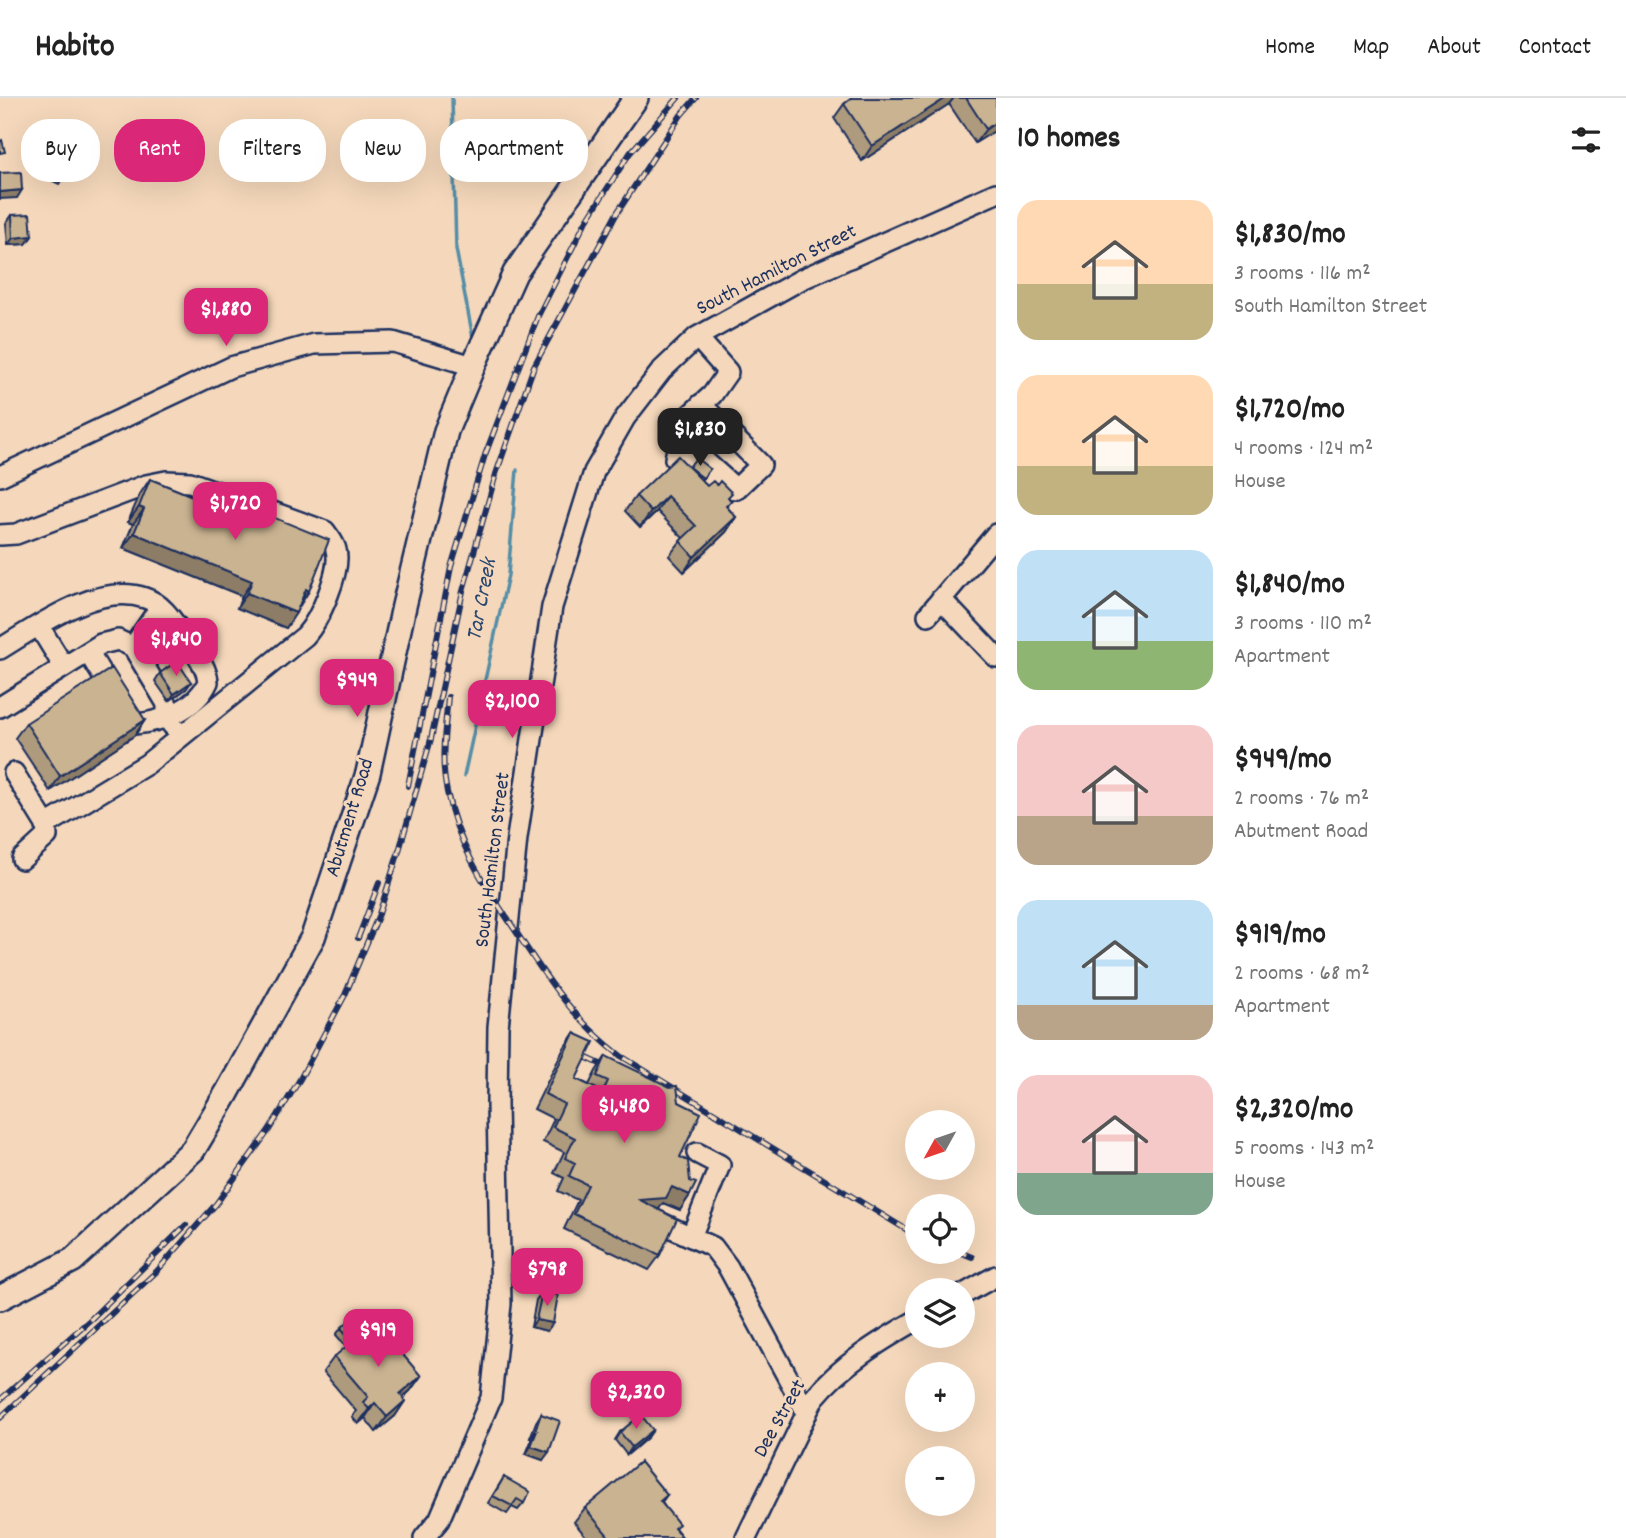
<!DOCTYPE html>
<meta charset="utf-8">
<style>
:root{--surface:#fff;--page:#f6f6f6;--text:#222;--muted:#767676;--line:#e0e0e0;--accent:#db2777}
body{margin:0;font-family:Dekko,sans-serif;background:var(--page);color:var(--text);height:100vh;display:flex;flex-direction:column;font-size:26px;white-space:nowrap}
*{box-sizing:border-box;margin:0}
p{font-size:23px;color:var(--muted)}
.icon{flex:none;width:38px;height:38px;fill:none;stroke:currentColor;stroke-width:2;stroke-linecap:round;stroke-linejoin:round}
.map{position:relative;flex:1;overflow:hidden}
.details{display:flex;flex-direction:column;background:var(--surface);width:630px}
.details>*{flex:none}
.guide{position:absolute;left:21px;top:21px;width:665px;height:63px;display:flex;gap:14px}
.needle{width:46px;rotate:230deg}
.tools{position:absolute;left:905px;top:1012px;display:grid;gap:14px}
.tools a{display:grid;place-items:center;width:70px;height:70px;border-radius:50%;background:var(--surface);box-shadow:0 7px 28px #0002;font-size:35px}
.price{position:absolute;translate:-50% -60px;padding:0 16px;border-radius:14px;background:var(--accent);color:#fff;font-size:23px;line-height:46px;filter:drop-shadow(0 2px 4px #0008)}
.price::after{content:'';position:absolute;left:50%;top:42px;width:21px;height:16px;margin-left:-10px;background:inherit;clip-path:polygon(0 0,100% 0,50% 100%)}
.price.active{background:#222;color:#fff}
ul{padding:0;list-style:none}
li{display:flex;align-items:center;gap:21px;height:175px;padding:0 21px}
li span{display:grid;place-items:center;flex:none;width:196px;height:140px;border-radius:21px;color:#555}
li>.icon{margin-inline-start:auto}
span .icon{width:84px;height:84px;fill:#fffc;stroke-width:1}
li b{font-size:30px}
h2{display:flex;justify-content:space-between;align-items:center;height:84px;padding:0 21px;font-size:30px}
.tag{padding:0 24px;border-radius:28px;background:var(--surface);box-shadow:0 7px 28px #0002;font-size:24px;line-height:63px}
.tag.active{background:var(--accent);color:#fff}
header{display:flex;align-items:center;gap:42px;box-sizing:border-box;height:98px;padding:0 35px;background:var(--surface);border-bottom:2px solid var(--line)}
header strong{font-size:33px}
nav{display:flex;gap:38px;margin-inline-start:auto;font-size:24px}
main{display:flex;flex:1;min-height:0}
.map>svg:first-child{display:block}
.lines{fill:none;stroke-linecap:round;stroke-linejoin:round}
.stream{stroke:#558da7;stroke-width:3.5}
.minor-casing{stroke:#1b2f5e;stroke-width:24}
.major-casing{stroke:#1b2f5e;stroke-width:28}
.minor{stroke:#f5d8bb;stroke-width:19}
.major{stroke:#f5d8bb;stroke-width:23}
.rail-casing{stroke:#1b2f5e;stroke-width:6}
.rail{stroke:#f5d8bb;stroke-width:3.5;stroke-dasharray:10;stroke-linecap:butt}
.wall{fill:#ae9a7d;stroke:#1b2f5e;stroke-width:2}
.shaded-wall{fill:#8d7d66;stroke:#1b2f5e;stroke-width:2}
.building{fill:#cab391;stroke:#1b2f5e;stroke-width:2}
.labels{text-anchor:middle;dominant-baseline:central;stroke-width:6;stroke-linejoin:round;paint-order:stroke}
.street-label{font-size:21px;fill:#1b2f5e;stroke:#f5d8bb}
.water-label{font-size:23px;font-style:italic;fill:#2a4770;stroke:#f5d8bb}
</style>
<header>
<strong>Habito</strong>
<nav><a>Home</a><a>Map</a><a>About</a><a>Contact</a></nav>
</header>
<main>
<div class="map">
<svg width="996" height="1440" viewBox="0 0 996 1440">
<rect width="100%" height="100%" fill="#f5d8bb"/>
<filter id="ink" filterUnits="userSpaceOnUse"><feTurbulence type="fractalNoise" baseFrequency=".0143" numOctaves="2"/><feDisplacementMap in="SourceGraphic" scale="14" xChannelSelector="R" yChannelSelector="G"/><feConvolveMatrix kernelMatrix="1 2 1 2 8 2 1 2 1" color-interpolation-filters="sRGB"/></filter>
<g filter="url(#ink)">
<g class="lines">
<path class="stream" d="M452,0L456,151L473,240
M464,678L508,477L517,372"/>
<defs>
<path id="minor" d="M701,306L761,367L736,391L708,387L702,382
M678,339L736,391
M688,371L675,361L682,324L712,297L728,274L697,239
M0,378L231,269L314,246L393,244L473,268
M0,437L16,436L146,387L166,383L190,384L325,433C329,439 335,445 336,452C342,472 319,523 305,538L147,666L46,727
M941,501L996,559
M160,509L133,549L167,606V620L173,628
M928,517L996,436
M39,528L64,569
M0,551C38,528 97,484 145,500C162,505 173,523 183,537C192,551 207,567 208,584C196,611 162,624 135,626L130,621
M88,554L115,598
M0,609L101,546L118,542L133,549
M14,675L46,727L47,738L22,761
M657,1123L713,1149L728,1169L807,1315
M691,1139L720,1067L697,1055
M962,1197L996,1178
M424,1440L439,1422L491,1300L501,1206L497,1006L498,929L517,740L552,509L594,374L625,320L662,272L697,239L802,181L996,95
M746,1440L814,1300C841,1267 880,1243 917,1222"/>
<path id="major" d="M0,1200L73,1162L193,1052L227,995L313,839L368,675L404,508L446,333L473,268L515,175L636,0"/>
</defs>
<use href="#minor" class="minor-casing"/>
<use href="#major" class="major-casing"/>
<use href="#minor" class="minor"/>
<use href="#major" class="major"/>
<defs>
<path id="rail" d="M448,599C445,631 440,662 447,694C457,744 481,782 509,823C543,875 571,920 621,958L917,1138
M408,688L451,469L485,357L538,218L585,125L630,55L678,0
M358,840L379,785
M587,960L618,974
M957,1153L972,1159
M0,1302L92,1220L186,1127
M0,1320L157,1173L216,1106L269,1032L300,981L345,897L379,816L399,753L431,641L463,493L496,376L534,268L617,115L681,17L696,0"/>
</defs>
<use href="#rail" class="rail-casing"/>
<use href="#rail" class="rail"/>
</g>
<path class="wall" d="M852,0H996V32L975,45L949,6L862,63L834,20L844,6Z
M58,60L64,78L59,86L47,80Z
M12,117L32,138L26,146L8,147L6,125Z
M689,369L710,371L701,382L707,388L729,400L727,409L736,419L726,434L684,474L669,458L683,440L657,413L640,429L625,413L636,398Z
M150,381L205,403L211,394L309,493L286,530L237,510L242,498L123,450L133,426L128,424L140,396Z
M160,575L191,584L186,591L169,603L155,583Z
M145,622L135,637L50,693L15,640L26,625Z
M574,935L576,981L589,987L596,973L606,958L680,1059L690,1097L680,1112L663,1105L658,1112L660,1157L649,1172L564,1131L578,1102L558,1093L564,1080L554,1075L564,1054L543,1044L554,1021L534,1011L564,950Z
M542,1194L547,1233L531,1229L536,1202Z
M341,1230L359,1235L345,1247L336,1237Z
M334,1259L421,1278L410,1293L403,1300L405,1303L395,1318L376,1334L365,1320L358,1326L352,1319L356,1313L323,1274Z
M541,1316L543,1362L526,1356L532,1341L530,1340L536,1324Z
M653,1332L648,1339L627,1357L615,1342L620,1334Z
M504,1379L524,1405L518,1412L512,1409L507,1416L488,1405Z
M667,1397L662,1404L676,1431L683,1440H587L574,1424L585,1410Z"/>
<path class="shaded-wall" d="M946,0H954L949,6L862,63L872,48Z
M996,24V32L975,45L986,31Z
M22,92L17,100L0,101V94Z
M32,138L26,146L8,147L13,140Z
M667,398L657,413L640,429L651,414Z
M139,409L144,411L133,426L128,424Z
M736,419L726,434L684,474L694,459Z
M134,435L252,483L242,498L123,450Z
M306,491L309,493L299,507Z
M247,495L296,515L286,530L237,510Z
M191,584L186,591L169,603L174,596Z
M145,622L135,637L50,693L60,678Z
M672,1089L690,1097L680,1112L663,1105L656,1115L640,1102Z
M536,1222L553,1225L547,1233L531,1229Z
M365,1227L359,1235L345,1247L350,1240Z
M421,1278L410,1293L389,1311L400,1296Z
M405,1303L395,1318L376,1334L387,1319Z
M375,1305L365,1320L358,1326L369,1311Z
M653,1332L648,1339L627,1357L632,1349Z
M535,1333H537L532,1341L530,1340Z
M531,1348L549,1354L543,1362L526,1356Z"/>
<path class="building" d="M852,0H946L872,48L844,6Z
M966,0H996V24L986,31Z
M2,42L5,54L0,55V43Z
M58,60L71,66L64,78L52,72Z
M21,74L22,92L0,94V75Z
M30,116L32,138L13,140L12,117Z
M678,358L707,388L713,383L717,387L720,383L732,395L728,399L731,403L726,408L736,419L694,459L680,443L696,428L667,398L651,414L636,398Z
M696,360L710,371L703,380L689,369Z
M150,381L207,404L211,394L329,442L309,493L306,491L296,515L247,495L252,483L134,435L144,411L139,409Z
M177,563L191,584L174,596L160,575Z
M112,570L145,622L60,678L26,625Z
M574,935L594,944L576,981L603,994L608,983L597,978L606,958L670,989L677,988L679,1004L701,1015L680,1059L688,1063L690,1083L696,1085L690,1097L672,1089L666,1100L640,1102L677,1121L660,1157L574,1116L588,1087L569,1078L575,1065L565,1060L575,1040L553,1029L564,1006L545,996Z
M542,1194L558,1197L553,1225L536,1222Z
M355,1217L365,1227L350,1240L341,1230Z
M375,1224L421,1278L400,1296L405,1303L387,1319L375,1305L369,1311L363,1304L368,1299L334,1259Z
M541,1316L560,1323L549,1354L531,1348L537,1333H535Z
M641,1317L653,1332L632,1349L620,1334Z
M640,1364L667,1397L660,1403L679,1426L674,1430L683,1440H610L585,1410Z
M504,1379L530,1394L524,1405L517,1401L512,1408L493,1398Z"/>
</g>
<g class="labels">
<g class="street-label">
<text transform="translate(777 173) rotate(-27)">South Hamilton Street</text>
<text transform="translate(351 720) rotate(-73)">Abutment Road</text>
<text transform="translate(494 762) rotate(-83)">South Hamilton Street</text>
<text transform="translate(781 1321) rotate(-61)">Dee Street</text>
</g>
<g class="water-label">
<text transform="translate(483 502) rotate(-79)">Tar Creek</text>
</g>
</g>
</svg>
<div class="tools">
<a><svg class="needle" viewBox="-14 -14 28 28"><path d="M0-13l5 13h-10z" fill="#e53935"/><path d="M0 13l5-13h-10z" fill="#767676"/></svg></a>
<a><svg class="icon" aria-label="locate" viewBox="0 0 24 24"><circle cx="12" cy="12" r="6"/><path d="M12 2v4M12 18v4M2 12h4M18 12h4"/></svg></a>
<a><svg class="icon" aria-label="layers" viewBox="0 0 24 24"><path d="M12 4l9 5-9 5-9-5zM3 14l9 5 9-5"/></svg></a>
<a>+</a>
<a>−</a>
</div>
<b class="price" style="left:226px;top:250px">$1,880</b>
<b class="price active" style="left:700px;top:370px">$1,830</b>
<b class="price" style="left:235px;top:444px">$1,720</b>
<b class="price" style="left:176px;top:580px">$1,840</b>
<b class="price" style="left:357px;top:621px">$949</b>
<b class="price" style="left:512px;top:642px">$2,100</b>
<b class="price" style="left:624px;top:1047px">$1,480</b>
<b class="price" style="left:547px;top:1210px">$798</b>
<b class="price" style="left:378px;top:1271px">$919</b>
<b class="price" style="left:636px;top:1333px">$2,320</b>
<div class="guide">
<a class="tag">Buy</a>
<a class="tag active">Rent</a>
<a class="tag">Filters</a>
<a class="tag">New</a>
<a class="tag">Apartment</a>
</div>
</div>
<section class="details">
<h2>10 homes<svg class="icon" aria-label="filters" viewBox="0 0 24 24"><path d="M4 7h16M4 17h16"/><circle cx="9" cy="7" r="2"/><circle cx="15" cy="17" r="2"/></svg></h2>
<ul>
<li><span style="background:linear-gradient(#ffd9b3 60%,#c2b280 0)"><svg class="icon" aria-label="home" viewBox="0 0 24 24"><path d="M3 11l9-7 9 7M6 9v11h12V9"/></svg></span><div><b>$1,830/mo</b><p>3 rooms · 116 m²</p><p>South Hamilton Street</p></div></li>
<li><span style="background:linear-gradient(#ffd9b3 65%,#c2b280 0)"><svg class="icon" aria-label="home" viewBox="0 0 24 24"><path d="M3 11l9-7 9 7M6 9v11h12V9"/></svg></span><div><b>$1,720/mo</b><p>4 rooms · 124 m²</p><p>House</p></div></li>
<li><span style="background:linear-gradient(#bfe0f5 65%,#8fb573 0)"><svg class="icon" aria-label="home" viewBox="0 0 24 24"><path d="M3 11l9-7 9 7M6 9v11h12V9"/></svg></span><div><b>$1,840/mo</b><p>3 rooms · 110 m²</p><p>Apartment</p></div></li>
<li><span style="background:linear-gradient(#f6c9c9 65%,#b9a48a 0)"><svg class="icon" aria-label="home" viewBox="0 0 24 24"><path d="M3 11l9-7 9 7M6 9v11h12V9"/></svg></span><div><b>$949/mo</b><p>2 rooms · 76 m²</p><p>Abutment Road</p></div></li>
<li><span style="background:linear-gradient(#bfe0f5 75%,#b9a48a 0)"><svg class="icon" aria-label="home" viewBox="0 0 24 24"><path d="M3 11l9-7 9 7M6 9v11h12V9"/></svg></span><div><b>$919/mo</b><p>2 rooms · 68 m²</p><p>Apartment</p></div></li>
<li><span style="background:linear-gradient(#f6c9c9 70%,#7fa58c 0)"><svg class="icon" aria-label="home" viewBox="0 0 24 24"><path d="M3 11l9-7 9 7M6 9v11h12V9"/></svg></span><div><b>$2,320/mo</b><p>5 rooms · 143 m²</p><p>House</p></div></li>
</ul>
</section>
</main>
